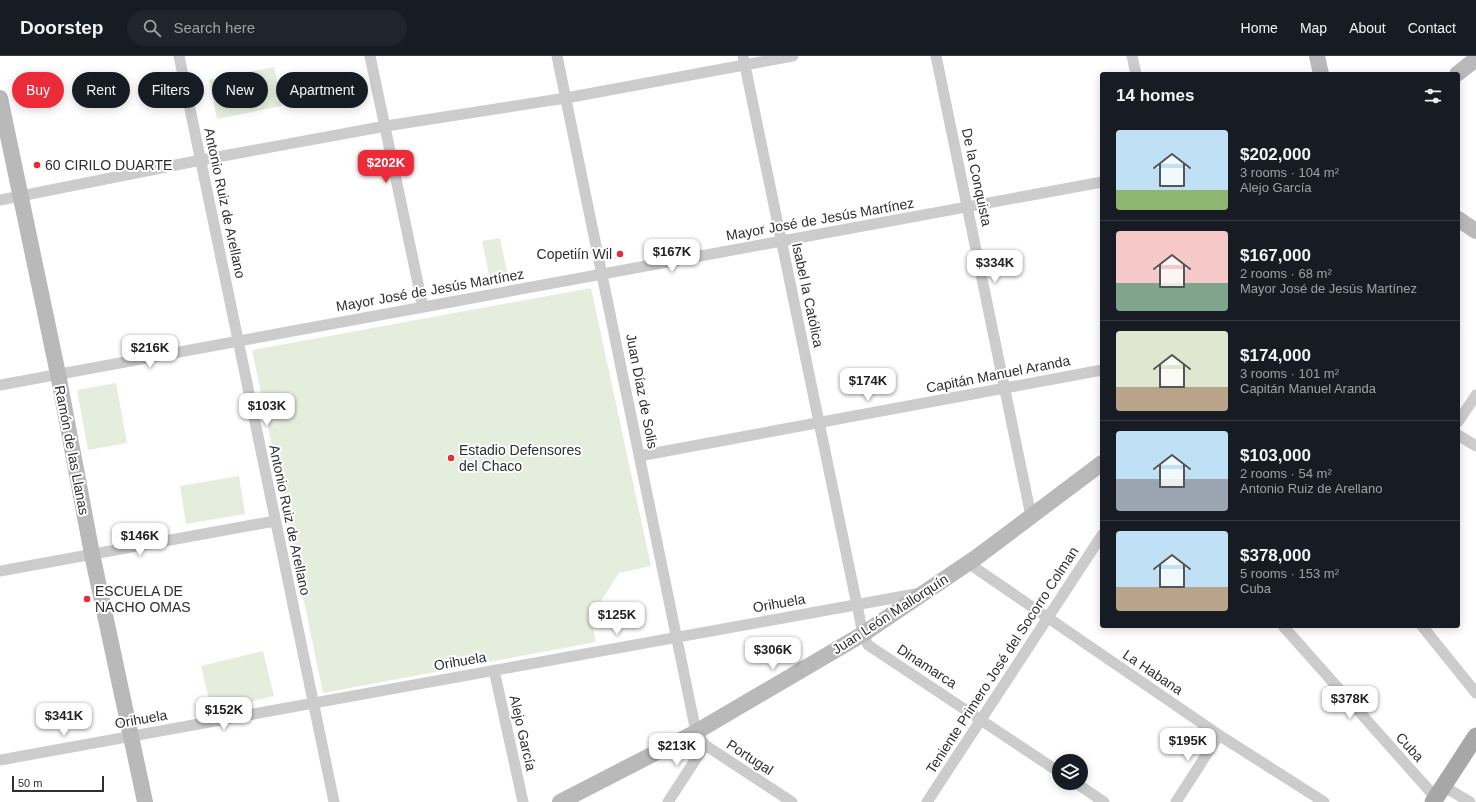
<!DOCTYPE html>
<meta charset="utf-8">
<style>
:root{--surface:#171b24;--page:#20242c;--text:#f1f3f6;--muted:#9ea1a6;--line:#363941;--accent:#eb2b39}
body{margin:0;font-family:Helvetica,sans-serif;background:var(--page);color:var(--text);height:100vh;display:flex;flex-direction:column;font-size:15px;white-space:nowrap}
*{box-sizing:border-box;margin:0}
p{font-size:13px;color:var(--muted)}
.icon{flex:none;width:22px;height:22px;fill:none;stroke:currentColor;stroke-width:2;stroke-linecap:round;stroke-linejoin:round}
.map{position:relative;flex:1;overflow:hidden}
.side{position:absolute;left:1100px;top:16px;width:360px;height:556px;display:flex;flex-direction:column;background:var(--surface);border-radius:4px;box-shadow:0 2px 10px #0003}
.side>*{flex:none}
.guide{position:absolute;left:12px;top:16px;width:380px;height:36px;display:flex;gap:8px}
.tools{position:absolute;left:1052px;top:698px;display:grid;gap:8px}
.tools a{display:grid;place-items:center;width:36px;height:36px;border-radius:50%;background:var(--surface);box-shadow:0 2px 10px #0003;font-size:20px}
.scale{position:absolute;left:12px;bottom:10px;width:92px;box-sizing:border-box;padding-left:4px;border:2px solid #2f2f2f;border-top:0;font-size:11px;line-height:14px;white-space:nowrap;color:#2f2f2f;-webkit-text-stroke:3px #fff;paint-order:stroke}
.price{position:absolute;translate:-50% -34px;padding:0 9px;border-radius:8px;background:#fff;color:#222;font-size:13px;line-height:26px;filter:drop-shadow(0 1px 2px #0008)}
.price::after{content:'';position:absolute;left:50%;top:24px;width:12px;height:9px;margin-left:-6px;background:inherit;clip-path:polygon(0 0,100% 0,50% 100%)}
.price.on{background:var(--accent);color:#fff}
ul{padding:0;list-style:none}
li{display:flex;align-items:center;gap:12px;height:100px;padding:0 16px}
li+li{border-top:1px solid var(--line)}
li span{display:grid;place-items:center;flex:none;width:112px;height:80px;border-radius:4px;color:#555}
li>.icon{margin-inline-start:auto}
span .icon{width:48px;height:48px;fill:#fffc;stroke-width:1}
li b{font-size:17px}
h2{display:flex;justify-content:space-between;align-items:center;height:48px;padding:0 16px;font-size:17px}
.chip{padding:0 14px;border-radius:18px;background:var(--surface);box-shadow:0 2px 10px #0003;font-size:14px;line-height:36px}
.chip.on{background:var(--accent);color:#fff}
header{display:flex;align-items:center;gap:24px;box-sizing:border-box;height:56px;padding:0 20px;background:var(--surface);border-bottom:1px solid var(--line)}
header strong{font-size:19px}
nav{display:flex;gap:22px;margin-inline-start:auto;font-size:14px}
.search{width:280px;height:36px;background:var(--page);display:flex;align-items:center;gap:10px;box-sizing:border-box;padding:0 14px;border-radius:22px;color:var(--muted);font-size:15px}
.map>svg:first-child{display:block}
.green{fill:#e5eddc}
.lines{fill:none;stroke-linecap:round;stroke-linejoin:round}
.street{stroke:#ccc;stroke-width:11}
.secondary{stroke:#b9b9b9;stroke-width:16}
.primary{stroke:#a7a7a7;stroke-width:17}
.poi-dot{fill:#eb2b39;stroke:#fff;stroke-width:1.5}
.labels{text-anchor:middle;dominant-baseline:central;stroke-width:4;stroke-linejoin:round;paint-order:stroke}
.poi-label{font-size:14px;fill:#2f2f2f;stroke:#fff;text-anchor:start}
.street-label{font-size:14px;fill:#2f2f2f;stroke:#fff}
</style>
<header>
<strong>Doorstep</strong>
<div class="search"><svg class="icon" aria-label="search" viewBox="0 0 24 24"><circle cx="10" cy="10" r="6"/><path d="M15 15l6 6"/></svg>Search here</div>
<nav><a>Home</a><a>Map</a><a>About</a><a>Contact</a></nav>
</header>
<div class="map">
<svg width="1476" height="746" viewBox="0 0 1476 746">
<rect width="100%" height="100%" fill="#fff"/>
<path class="green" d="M274,11L282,50L217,63L209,24Z
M500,182L508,220L490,223L482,185Z
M591,232L651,510L619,517L591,561L596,586L323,637L252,294Z
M116,327L127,387L88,394L77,334Z
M239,420L245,458L186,468L180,430Z
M263,595L274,640L212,655L201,610Z"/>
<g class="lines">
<path class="street" d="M179,0L334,746
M370,0L423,251
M557,0L696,676L705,689L792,746
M743,0L863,578L868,589L1059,716
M936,0L1031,460
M1132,0L1136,18
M0,144L201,104L386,70L566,42L793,0
M0,329L1102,126
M1458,366L1476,339
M1458,379L1476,390
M639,400L1102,314
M968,507L1222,681L1324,746
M0,515L275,465
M1283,570L1436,742
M1422,570L1476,637
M494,614L523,746
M0,704L921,537
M1076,727L1104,746
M1443,730L1470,746
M668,746L705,689
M927,746L1102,479
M1176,746L1219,679"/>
<path class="secondary" d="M1317,0L1321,18
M1457,18L1476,3
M0,42L58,318L92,498L145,746
M1458,163L1476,175
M560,746L696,676L863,578L977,501L1102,407"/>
<path class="primary" d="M1433,746L1476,680"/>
</g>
<g class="poi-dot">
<circle cx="37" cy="109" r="4"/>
<circle cx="620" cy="198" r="4"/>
<circle cx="451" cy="402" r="4"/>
<circle cx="87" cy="543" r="4"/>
</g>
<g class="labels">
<g class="poi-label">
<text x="45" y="109">60 CIRILO DUARTE</text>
<text x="612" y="198" text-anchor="end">Copetiín Wil</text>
<text x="459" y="394">Estadio Defensores<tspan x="459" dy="16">del Chaco</tspan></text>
<text x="95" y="535">ESCUELA DE<tspan x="95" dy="16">NACHO OMAS</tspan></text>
</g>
<g class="street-label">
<text transform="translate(977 121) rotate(78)">De la Conquista</text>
<text transform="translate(225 147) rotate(78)">Antonio Ruiz de Arellano</text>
<text transform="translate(820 163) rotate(-10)">Mayor José de Jesús Martínez</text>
<text transform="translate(430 234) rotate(-10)">Mayor José de Jesús Martínez</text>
<text transform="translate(808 239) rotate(78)">Isabel la Católica</text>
<text transform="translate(998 318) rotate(-11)">Capitán Manuel Aranda</text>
<text transform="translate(642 335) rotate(79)">Juan Díaz de Solis</text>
<text transform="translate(72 394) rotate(79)">Ramón de las Llanas</text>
<text transform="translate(290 464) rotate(78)">Antonio Ruiz de Arellano</text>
<text transform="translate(779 547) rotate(-10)">Orihuela</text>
<text transform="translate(890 558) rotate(-33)">Juan León Mallorquín</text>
<text transform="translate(1002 604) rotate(-57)">Teniente Primero José del Socorro Colman</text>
<text transform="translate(460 605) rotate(-10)">Orihuela</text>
<text transform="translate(927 610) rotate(33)">Dinamarca</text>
<text transform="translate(1153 616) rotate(34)">La Habana</text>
<text transform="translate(141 663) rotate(-10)">Orihuela</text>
<text transform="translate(523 677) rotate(77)">Alejo García</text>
<text transform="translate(1410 691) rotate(48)">Cuba</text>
<text transform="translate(750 701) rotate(33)">Portugal</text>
</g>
</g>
</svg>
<div class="tools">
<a><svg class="icon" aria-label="layers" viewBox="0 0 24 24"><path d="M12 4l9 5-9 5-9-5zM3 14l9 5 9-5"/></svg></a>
</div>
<div class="scale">50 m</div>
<b class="price on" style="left:386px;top:128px">$202K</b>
<b class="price" style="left:672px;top:217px">$167K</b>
<b class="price" style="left:995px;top:228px">$334K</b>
<b class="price" style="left:150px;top:313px">$216K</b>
<b class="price" style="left:868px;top:346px">$174K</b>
<b class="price" style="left:267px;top:371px">$103K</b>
<b class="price" style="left:140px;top:501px">$146K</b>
<b class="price" style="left:617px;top:580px">$125K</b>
<b class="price" style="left:773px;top:615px">$306K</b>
<b class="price" style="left:1350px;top:664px">$378K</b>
<b class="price" style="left:224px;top:675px">$152K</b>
<b class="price" style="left:64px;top:681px">$341K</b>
<b class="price" style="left:1188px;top:706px">$195K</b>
<b class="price" style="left:677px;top:711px">$213K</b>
<div class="guide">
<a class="chip on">Buy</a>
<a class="chip">Rent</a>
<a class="chip">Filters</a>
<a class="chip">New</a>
<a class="chip">Apartment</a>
</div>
<section class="side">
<h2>14 homes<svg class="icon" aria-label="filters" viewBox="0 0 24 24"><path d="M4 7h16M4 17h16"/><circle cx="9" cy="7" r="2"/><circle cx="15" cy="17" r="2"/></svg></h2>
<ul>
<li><span style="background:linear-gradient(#bfe0f5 75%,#8fb573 0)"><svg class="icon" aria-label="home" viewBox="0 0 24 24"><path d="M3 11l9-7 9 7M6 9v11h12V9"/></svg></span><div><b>$202,000</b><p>3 rooms · 104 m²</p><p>Alejo García</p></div></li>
<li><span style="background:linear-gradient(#f6c9c9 65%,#7fa58c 0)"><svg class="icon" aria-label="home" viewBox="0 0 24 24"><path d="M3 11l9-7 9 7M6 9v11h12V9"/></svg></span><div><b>$167,000</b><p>2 rooms · 68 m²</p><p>Mayor José de Jesús Martínez</p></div></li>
<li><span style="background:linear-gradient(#dfe7d0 70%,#b9a48a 0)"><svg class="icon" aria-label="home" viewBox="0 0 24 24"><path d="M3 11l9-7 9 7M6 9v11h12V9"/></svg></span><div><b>$174,000</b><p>3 rooms · 101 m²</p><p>Capitán Manuel Aranda</p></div></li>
<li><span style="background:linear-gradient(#bfe0f5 60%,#9aa5b1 0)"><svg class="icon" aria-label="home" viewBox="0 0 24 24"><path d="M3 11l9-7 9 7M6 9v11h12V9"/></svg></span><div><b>$103,000</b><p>2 rooms · 54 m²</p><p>Antonio Ruiz de Arellano</p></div></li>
<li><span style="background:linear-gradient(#bfe0f5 70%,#b9a48a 0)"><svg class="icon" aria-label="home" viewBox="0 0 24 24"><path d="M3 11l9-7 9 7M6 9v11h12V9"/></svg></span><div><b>$378,000</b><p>5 rooms · 153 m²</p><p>Cuba</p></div></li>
</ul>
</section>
</div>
